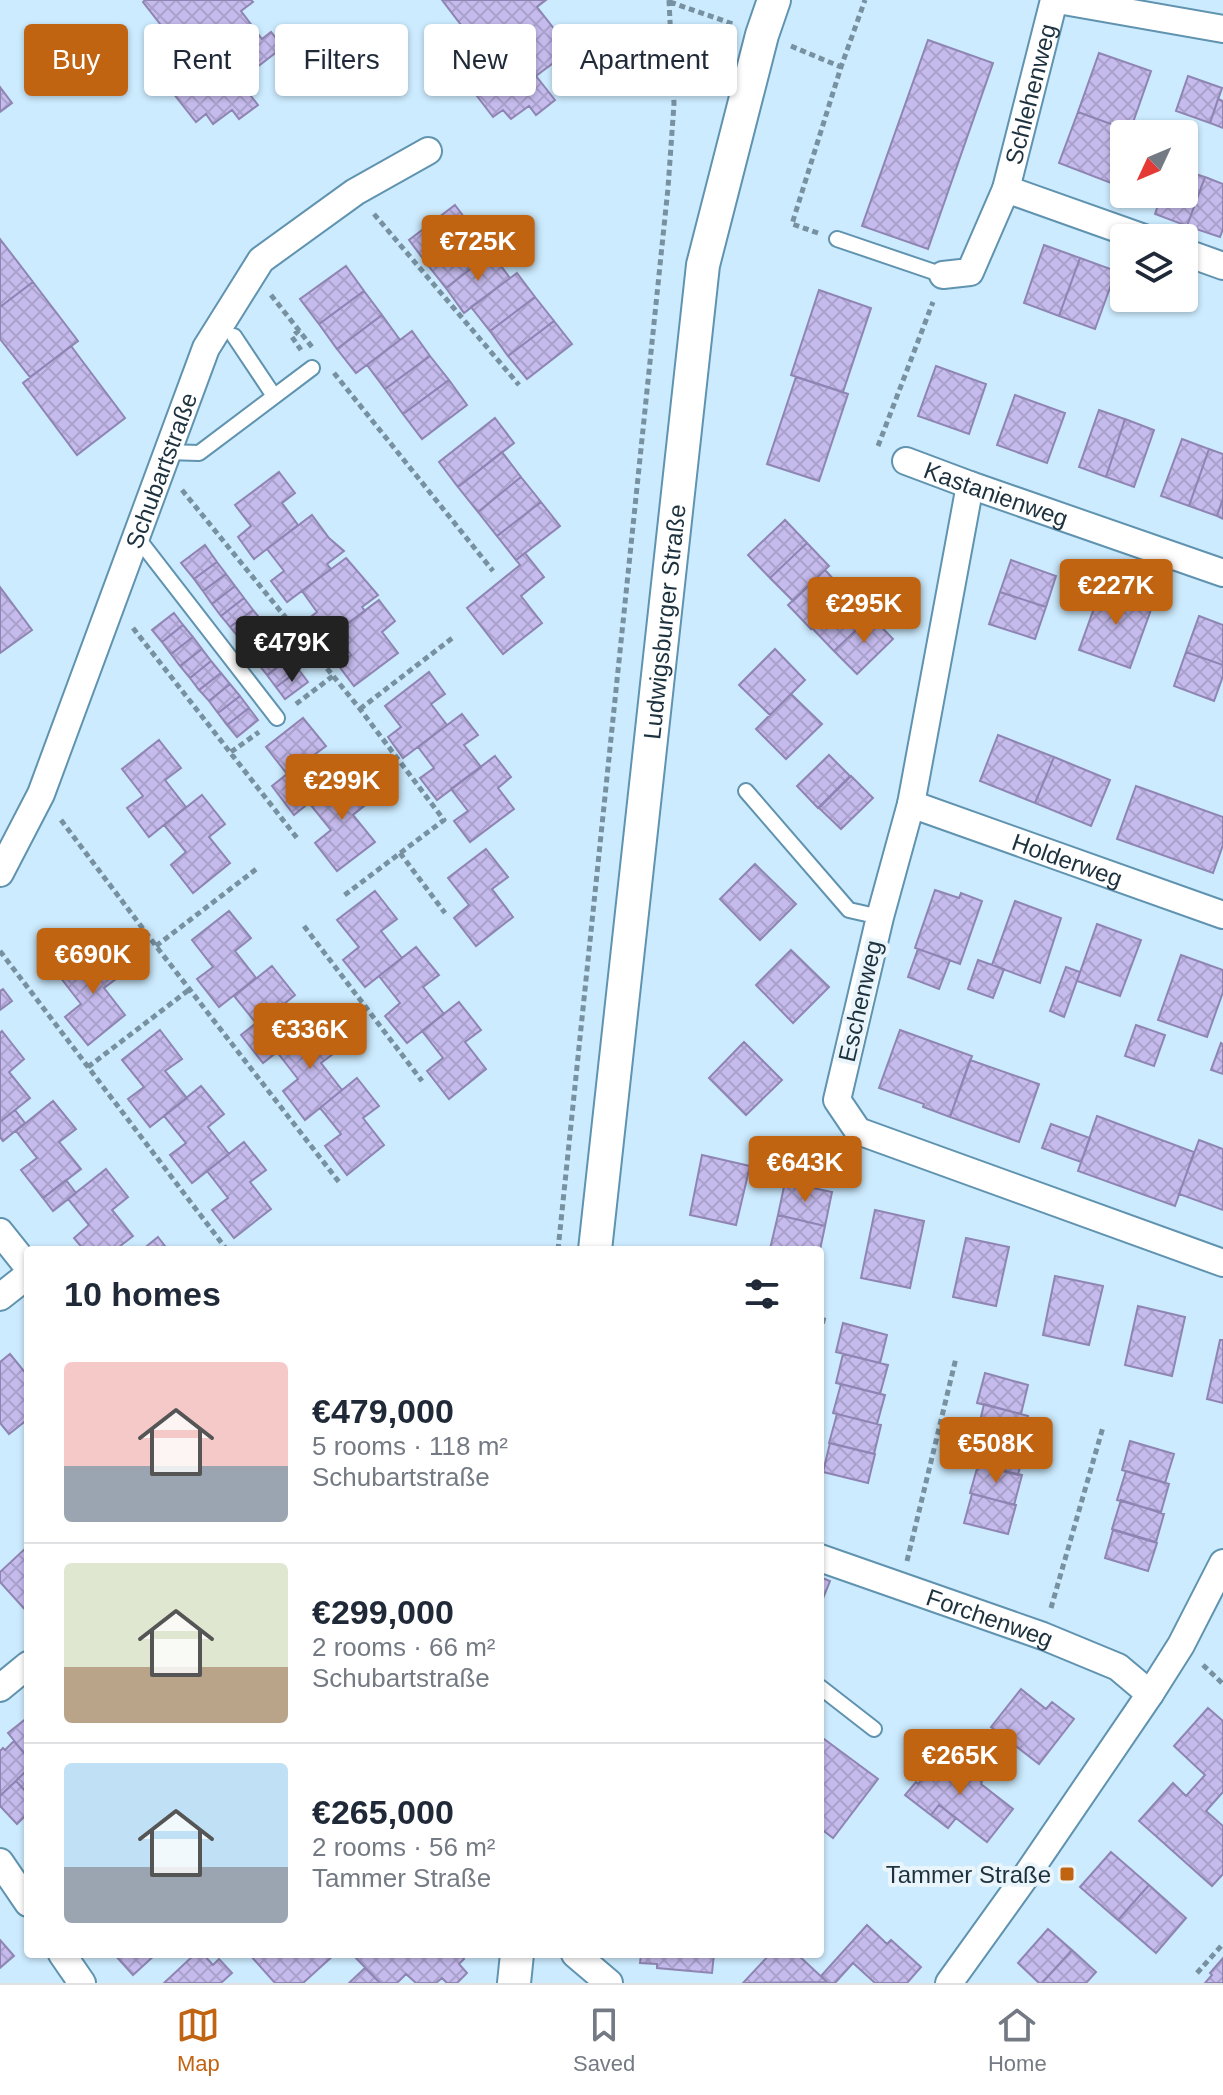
<!DOCTYPE html>
<meta charset="utf-8">
<style>
:root{--surface:#fff;--page:#f6f6f7;--text:#1f2937;--muted:#747a83;--line:#e0e1e3;--accent:#c06412}
body{margin:0;font-family:Helvetica,sans-serif;background:var(--page);color:var(--text);height:100vh;display:flex;flex-direction:column;font-size:30px;white-space:nowrap}
*{box-sizing:border-box;margin:0}
p{font-size:26px;color:var(--muted)}
.icon{flex:none;width:44px;height:44px;fill:none;stroke:currentColor;stroke-width:2;stroke-linecap:round;stroke-linejoin:round}
.map{position:relative;flex:1;overflow:hidden}
.panel{position:absolute;left:24px;top:1246px;width:800px;height:712px;display:flex;flex-direction:column;background:var(--surface);border-radius:8px;box-shadow:0 2px 6px #0004}
.panel>*{flex:none}
.guide{position:absolute;left:24px;top:24px;width:800px;height:72px;display:flex;gap:16px}
.needle{width:52px;rotate:226deg}
.controls{position:absolute;left:1110px;top:120px;display:grid;gap:16px}
.controls a{display:grid;place-items:center;width:88px;height:88px;border-radius:8px;background:var(--surface);box-shadow:0 2px 6px #0004;font-size:40px}
.price{position:absolute;translate:-50% -68px;padding:0 18px;border-radius:8px;background:var(--accent);color:#fff;font-size:26px;line-height:52px;filter:drop-shadow(0 2px 4px #0008)}
.price::after{content:'';position:absolute;left:50%;top:48px;width:24px;height:18px;margin-left:-12px;background:inherit;clip-path:polygon(0 0,100% 0,50% 100%)}
.price.current{background:#222;color:#fff}
ul{padding:0;list-style:none}
li{display:flex;align-items:center;gap:24px;height:200px;padding:0 40px}
li+li{border-top:2px solid var(--line)}
li span{display:grid;place-items:center;flex:none;width:224px;height:160px;border-radius:8px;color:#555}
li>.icon{margin-inline-start:auto}
span .icon{width:96px;height:96px;fill:#fffc;stroke-width:1}
li b{font-size:34px}
h2{display:flex;justify-content:space-between;align-items:center;height:96px;padding:0 40px;font-size:34px}
.chip{padding:0 28px;border-radius:8px;background:var(--surface);box-shadow:0 2px 6px #0004;font-size:28px;line-height:72px}
.chip.current{background:var(--accent);color:#fff}
.dock{display:flex;justify-content:space-around;align-items:center;height:112px;border-top:2px solid var(--line);background:var(--surface);font-size:22px;color:var(--muted)}
.dock a{display:grid;justify-items:center;gap:4px}
.dock .current{color:var(--accent)}
.map>svg:first-child{display:block}
.building{fill:url(#building-cross-hatch);stroke:#8f85b3;stroke-width:2}
.lines{fill:none;stroke-linecap:round;stroke-linejoin:round}
.service-casing{stroke:#6093af;stroke-width:18}
.minor-casing{stroke:#6093af;stroke-width:30}
.tertiary-casing{stroke:#6093af;stroke-width:36}
.path{stroke:#7791a1;stroke-width:5;stroke-dasharray:6 4;stroke-linecap:butt}
.service{stroke:#fff;stroke-width:14}
.minor{stroke:#fff;stroke-width:26}
.tertiary{stroke:#fff;stroke-width:32}
.poi-dot{fill:#c06412;stroke:#eaf5fb;stroke-width:3}
.labels{text-anchor:middle;dominant-baseline:central;stroke-width:8;stroke-linejoin:round;paint-order:stroke}
.street-label{font-size:24px;fill:#1d323e;stroke:#eaf5fb}
.poi-label{font-size:24px;fill:#1d323e;stroke:#eaf5fb;text-anchor:end}
</style>
<div class="map">
<svg width="1223" height="1983" viewBox="0 0 1223 1983">
<defs>
<pattern id="building-cross-hatch" width="8" height="8" patternUnits="userSpaceOnUse" patternTransform="scale(2)"><rect width="8" height="8" fill="#c6bbed"/><path d="M0 0l8 8M0 8l8-8" fill="none" stroke="#aaa1cc"/></pattern>
</defs>
<rect width="100%" height="100%" fill="#ccebfe"/>
<path class="building" d="M145,0H251L253,2L241,11L262,39L271,32L283,47L239,81L258,105L239,119L232,110L213,124L206,114L196,122L169,88L200,64L177,34L171,38L143,2Z
M442,0H546L537,7L559,35L568,27L580,43L536,76L555,100L536,115L529,106L511,119L503,110L493,117L467,83L497,60L474,29L468,34Z
M928,40L993,63L928,249L862,226Z
M1099,53L1151,71L1130,131L1078,112Z
M1188,76L1222,88L1210,123L1176,111Z
M0,87L12,103L0,112Z
M1218,99L1223,101V128L1210,123Z
M1078,112L1130,131L1129,134H1124V147L1111,183L1059,163Z
M1184,170L1205,177L1187,226L1155,214L1162,194H1184Z
M1205,177L1223,184V229L1220,237L1187,226Z
M455,205L473,229L427,264L409,240Z
M473,229L491,253L446,288L427,264Z
M0,239L33,282L0,307Z
M1044,245L1080,258L1059,316L1024,303Z
M491,253L510,278L464,313L446,288Z
M1080,258L1116,271L1095,329L1059,316Z
M346,266L364,291L319,324L300,299Z
M517,273L535,297L490,331L471,307Z
M33,282L78,341L30,377L0,339V307Z
M819,290L871,308L843,392L791,375Z
M364,291L382,315L337,349L319,324Z
M535,297L554,321L508,356L490,331Z
M382,315L400,340L356,373L337,349Z
M554,321L572,344L527,379L508,356Z
M412,331L430,356L385,389L367,365Z
M71,346L125,418L77,455L23,383Z
M430,356L449,380L403,414L385,389Z
M936,366L986,384L969,434L918,416Z
M796,377L848,394L819,481L767,464Z
M449,380L467,405L422,439L403,414Z
M1015,395L1065,413L1047,463L997,445Z
M1099,410L1125,419L1106,477L1079,467Z
M495,418L514,443L458,487L439,462Z
M1125,419L1154,430L1134,487L1106,477Z
M1182,439L1209,449L1189,506L1161,496Z
M1209,449L1223,454V498L1217,516L1189,506Z
M502,452L521,477L478,512L458,487Z
M279,472L295,493L282,503L298,525L254,559L238,537L251,526L235,505Z
M521,477L541,502L497,536L478,512Z
M1223,498V519L1217,516Z
M541,502L560,526L516,560L497,536Z
M312,515L329,538L344,551L327,564L331,569L287,602L271,581L284,571L267,549Z
M785,520L807,543L770,578L748,555Z
M807,543L829,566L793,601L770,578Z
M205,545L217,562L194,579L181,563Z
M525,553L544,577L521,596L542,623L503,654L467,608L520,565L516,560Z
M346,558L378,595L362,607L365,611L320,644L304,622L317,612L302,591Z
M1011,560L1056,576L1046,607L1000,592Z
M217,562L226,574L203,591L194,579Z
M825,570L847,594L811,629L788,605Z
M226,574L235,586L212,604L203,591Z
M235,586L244,598L221,616L212,604Z
M1102,586L1153,604L1130,668L1079,650Z
M0,587L32,630L0,653Z
M848,592L871,616L834,651L812,628Z
M1000,592L1046,607L1035,639L989,624Z
M244,598L253,610L230,627L221,616Z
M379,600L395,621L382,632L398,653L354,686L338,665L351,655L335,633Z
M253,610L263,622L240,639L230,627Z
M174,613L183,625L162,642L152,630Z
M871,616L893,639L857,674L834,651Z
M1199,616L1223,625V665L1186,652Z
M263,622L272,634L249,651L240,639Z
M183,625L193,637L171,654L162,642Z
M272,634L281,646L258,664L249,651Z
M193,637L202,649L180,666L171,654Z
M281,646L290,658L267,675L258,664Z
M202,649L211,661L190,678L180,666Z
M775,649L805,680L770,715L739,685Z
M1186,652L1223,665V676L1214,701L1174,686Z
M290,658L299,670L276,687L267,675Z
M211,661L221,673L199,690L190,678Z
M299,670L308,682L285,699L276,687Z
M429,672L445,694L431,704L447,725L403,758L388,737L401,727L385,706Z
M221,673L230,684L209,701L199,690Z
M230,684L240,696L218,713L209,701Z
M791,694L822,724L786,759L756,729Z
M240,696L249,708L227,725L218,713Z
M249,708L258,720L237,737L227,725Z
M462,714L478,735L464,745L481,767L437,800L420,778L434,768L418,747Z
M303,718L326,746L310,758L331,785L294,815L272,786L287,774L266,747Z
M998,735L1054,757L1035,803L980,781Z
M159,740L181,768L165,780L186,807L149,837L127,808L143,796L122,769Z
M829,755L850,776L818,808L797,786Z
M495,756L511,777L498,788L514,809L470,842L454,821L468,811L451,789Z
M1054,757L1110,780L1091,826L1035,803Z
M347,773L369,802L353,815L375,842L337,871L315,843L331,830L309,803Z
M851,776L873,798L841,829L819,808Z
M1136,786L1223,817V845L1213,873L1117,839Z
M202,795L225,824L209,837L230,863L193,893L171,865L186,852L164,825Z
M486,849L508,877L492,889L513,917L476,946L454,918L469,905L448,878Z
M755,864L796,904L760,940L720,899Z
M935,890L959,898L961,893L982,901L960,964L915,948Z
M375,891L397,919L381,931L402,958L365,987L343,960L359,947L337,920Z
M1015,901L1061,918L1040,983L992,965Z
M229,911L251,938L235,951L256,978L219,1007L197,979L213,967L192,940Z
M1097,924L1141,940L1120,996L1077,981Z
M416,947L439,975L423,987L444,1014L407,1043L385,1016L400,1003L379,976Z
M98,948L120,976L104,988L125,1015L88,1045L65,1017L81,1004L60,977Z
M918,949L950,960L939,989L908,977Z
M791,950L829,987L793,1023L756,985Z
M1181,955L1223,970V992L1207,1037L1158,1020Z
M978,960L1004,969L993,998L968,989Z
M272,966L295,995L279,1008L300,1034L263,1063L241,1035L256,1023L234,996Z
M1066,967L1080,972L1064,1017L1050,1011Z
M3,989L12,1001L0,1010V991Z
M459,1002L481,1030L465,1042L486,1069L449,1099L427,1071L443,1058L422,1031Z
M314,1023L337,1051L321,1063L342,1090L305,1120L283,1091L298,1079L277,1052Z
M1136,1025L1165,1035L1154,1066L1125,1056Z
M160,1030L182,1059L165,1071L187,1098L150,1127L128,1099L144,1087L122,1060Z
M900,1030L972,1056L950,1117L923,1107L924,1104L879,1088Z
M2,1031L24,1059L9,1072L30,1098L0,1122V1033Z
M744,1042L782,1080L746,1115L709,1078Z
M1221,1043L1223,1044V1074L1211,1070Z
M970,1060L1039,1084L1019,1142L950,1117Z
M357,1078L379,1106L363,1118L384,1145L347,1175L325,1146L341,1134L320,1108Z
M201,1086L224,1114L208,1127L229,1154L192,1183L170,1155L186,1143L164,1116Z
M53,1101L76,1129L59,1142L81,1169L43,1198L21,1170L37,1158L16,1131Z
M15,1110L25,1123L3,1141L0,1137V1122Z
M1097,1116L1194,1152L1175,1206L1078,1171Z
M1051,1124L1090,1138L1081,1162L1042,1148Z
M1199,1140L1223,1149V1210L1179,1194Z
M244,1142L266,1170L250,1182L271,1209L234,1238L212,1210L228,1198L207,1171Z
M702,1155L750,1166L736,1225L690,1215Z
M106,1169L128,1197L112,1210L133,1236L115,1250H84L74,1238L89,1225L68,1199Z
M66,1180L76,1193L53,1211L43,1198Z
M785,1182L832,1192L825,1226L778,1215Z
M875,1210L924,1221L910,1288L861,1278Z
M778,1215L825,1226L820,1250L770,1249Z
M158,1237L168,1250H142Z
M966,1238L1009,1247L996,1306L953,1297Z
M1055,1276L1103,1286L1089,1345L1043,1335Z
M1138,1306L1185,1317L1172,1376L1125,1365Z
M843,1323L887,1335L880,1363L836,1352Z
M1220,1340H1223V1403L1207,1399Z
M10,1354L28,1376V1419L9,1434L0,1423V1362Z
M843,1354L888,1365L880,1394L836,1383Z
M985,1373L1028,1385L1021,1414L977,1403Z
M841,1384L885,1395L877,1424L833,1413Z
M984,1404L1028,1416L1021,1445L977,1434Z
M837,1414L881,1425L874,1454L829,1443Z
M981,1434L1025,1446L1018,1475L974,1464Z
M1130,1441L1174,1454L1165,1483L1122,1470Z
M830,1443L875,1454L868,1483L823,1472Z
M978,1465L1022,1475L1014,1505L970,1493Z
M1126,1471L1169,1484L1161,1512L1117,1500Z
M972,1494L1016,1505L1008,1534L964,1523Z
M1121,1500L1164,1514L1156,1542L1112,1529Z
M1113,1530L1157,1543L1148,1571L1105,1558Z
M28,1546V1613L0,1582V1572Z
M820,1577L830,1581L820,1606Z
M1021,1689L1046,1709L1052,1702L1074,1719L1039,1764L991,1727Z
M1208,1708L1223,1721V1792L1206,1811L1223,1826V1874L1212,1886L1139,1821L1173,1783L1186,1796L1205,1775L1174,1746Z
M28,1717V1758L8,1733Z
M820,1736L878,1779L833,1838L820,1828Z
M14,1741L28,1758V1769L0,1796V1751L3,1748L5,1750Z
M944,1751L982,1782L981,1784L1013,1809L987,1842L939,1805L931,1815L905,1795L916,1782L918,1784Z
M28,1769V1794L16,1781Z
M16,1781L28,1794V1813L17,1824L0,1806V1796Z
M939,1805L956,1818L948,1828L931,1815Z
M1111,1852L1149,1885L1118,1920L1080,1887Z
M1149,1885L1186,1918L1156,1953L1118,1920Z
M867,1925L887,1944L891,1940L921,1967L907,1983H875L853,1963L835,1983H828L821,1976Z
M1048,1929L1072,1950L1042,1983H1039L1018,1963Z
M0,1940L14,1956L0,1968Z
M1072,1950L1096,1972L1086,1983H1042Z
M114,1954H156L133,1975Z
M195,1954H203L213,1965L219,1959L232,1973L221,1983H164Z
M249,1954H335L303,1983H275Z
M352,1954H459L464,1959L459,1964L467,1973L457,1983H447L442,1978L436,1983H416L406,1974L397,1983H380Z
M641,1954H724H714L712,1973L657,1968V1964L640,1963Z
M770,1954H797L827,1982L743,1983Z
M1223,1958V1983H1205L1212,1975L1210,1973Z
M365,1968L380,1983H349Z"/>
<g class="lines">
<defs>
<path id="service" d="M837,239L943,275
M234,336L274,396
M167,452L199,453L312,368
M136,536L277,718
M746,791L849,910L880,917
M820,1687L874,1729"/>
<g id="minor">
<path d="M1058,0L1223,29"/>
<path id="s1" d="M1006,189L1054,0"/>
<path d="M1184,252L1223,266"/>
<path d="M943,275L970,272L1006,189L1144,238"/>
<path id="s2" d="M906,461L970,485L1223,573"/>
<path d="M970,485L911,804L880,917L837,1100L858,1131L1223,1263"/>
<path id="s3" d="M911,804L1223,915"/>
<path id="s4" d="M0,873L41,794L206,348L261,260L355,192L428,151"/>
<path d="M0,1232L28,1267"/>
<path d="M0,1297L28,1275"/>
<path id="s5" d="M820,1558L1043,1636L1118,1667L1150,1694"/>
<path d="M0,1688L28,1665"/>
<path d="M0,1862L28,1903"/>
<path d="M62,1954L82,1983"/>
<path d="M575,1954L609,1983"/>
<path d="M949,1983L1028,1873L1150,1694L1181,1645L1223,1563"/>
</g>
<g id="tertiary">
<path id="s6" d="M595,1250L703,265L762,35L774,0"/>
<path d="M514,1983L517,1954"/>
</g>
</defs>
<use href="#service" class="service-casing"/>
<use href="#minor" class="minor-casing"/>
<use href="#tertiary" class="tertiary-casing"/>
<path class="path" d="M670,2L733,24
M791,46L841,67
M374,214L519,385
M818,233L792,224L841,67L865,0
M271,295L312,347
M299,330L292,337L301,350
M334,373L493,571
M878,446L933,302
M182,490L360,709L444,820L342,897
M133,628L297,838
M296,704L333,676
M360,709L455,636
M231,752L259,732
M61,820L156,946L339,1182
M400,853L445,913
M304,926L422,1081
M156,946L259,867
M0,951L227,1250
M88,1067L190,989
M558,1250L668,188L674,104L669,0
M820,1333L824,1317
M907,1561L956,1358
M1051,1608L1103,1427
M1203,1665L1223,1684
M1197,1973L1223,1944"/>
<use href="#service" class="service"/>
<use href="#minor" class="minor"/>
<use href="#tertiary" class="tertiary"/>
</g>
<rect class="poi-dot" x="1059" y="1866" width="16" height="16" rx="4"/>
<g class="labels">
<g class="street-label">
<text stroke="none"><textPath href="#s1" startOffset="98">Schlehenweg</textPath></text>
<text stroke="none"><textPath href="#s4" startOffset="434">Schubartstraße</textPath></text>
<text stroke="none"><textPath href="#s2" startOffset="96">Kastanienweg</textPath></text>
<text stroke="none"><textPath href="#s6" startOffset="632">Ludwigsburger Straße</textPath></text>
<text stroke="none"><textPath href="#s3" startOffset="166">Holderweg</textPath></text>
<text transform="translate(860 1001) rotate(-77)">Eschenweg</text>
<text stroke="none"><textPath href="#s5" startOffset="180">Forchenweg</textPath></text>
</g>
<g class="poi-label">
<text x="1051" y="1874">Tammer Straße</text>
</g>
</g>
</svg>
<div class="controls">
<a><svg class="needle" viewBox="-14 -14 28 28"><path d="M0-13l5 13h-10z" fill="#e53935"/><path d="M0 13l5-13h-10z" fill="#747a83"/></svg></a>
<a><svg class="icon" aria-label="layers" viewBox="0 0 24 24"><path d="M12 4l9 5-9 5-9-5zM3 14l9 5 9-5"/></svg></a>
</div>
<b class="price" style="left:478px;top:283px">€725K</b>
<b class="price" style="left:1116px;top:627px">€227K</b>
<b class="price" style="left:864px;top:645px">€295K</b>
<b class="price current" style="left:292px;top:684px">€479K</b>
<b class="price" style="left:342px;top:822px">€299K</b>
<b class="price" style="left:93px;top:996px">€690K</b>
<b class="price" style="left:310px;top:1071px">€336K</b>
<b class="price" style="left:805px;top:1204px">€643K</b>
<b class="price" style="left:996px;top:1485px">€508K</b>
<b class="price" style="left:960px;top:1797px">€265K</b>
<div class="guide">
<a class="chip current">Buy</a>
<a class="chip">Rent</a>
<a class="chip">Filters</a>
<a class="chip">New</a>
<a class="chip">Apartment</a>
</div>
<section class="panel">
<h2>10 homes<svg class="icon" aria-label="filters" viewBox="0 0 24 24"><path d="M4 7h16M4 17h16"/><circle cx="9" cy="7" r="2"/><circle cx="15" cy="17" r="2"/></svg></h2>
<ul>
<li><span style="background:linear-gradient(#f6c9c9 65%,#9aa5b1 0)"><svg class="icon" aria-label="home" viewBox="0 0 24 24"><path d="M3 11l9-7 9 7M6 9v11h12V9"/></svg></span><div><b>€479,000</b><p>5 rooms · 118 m²</p><p>Schubartstraße</p></div></li>
<li><span style="background:linear-gradient(#dfe7d0 65%,#b9a48a 0)"><svg class="icon" aria-label="home" viewBox="0 0 24 24"><path d="M3 11l9-7 9 7M6 9v11h12V9"/></svg></span><div><b>€299,000</b><p>2 rooms · 66 m²</p><p>Schubartstraße</p></div></li>
<li><span style="background:linear-gradient(#bfe0f5 65%,#9aa5b1 0)"><svg class="icon" aria-label="home" viewBox="0 0 24 24"><path d="M3 11l9-7 9 7M6 9v11h12V9"/></svg></span><div><b>€265,000</b><p>2 rooms · 56 m²</p><p>Tammer Straße</p></div></li>
</ul>
</section>
</div>
<nav class="dock">
<a class="current"><svg class="icon" aria-label="map" viewBox="0 0 24 24"><path d="M3 6l6-2 6 2 6-2v14l-6 2-6-2-6 2zM9 4v14M15 6v14"/></svg>Map</a>
<a><svg class="icon" aria-label="saved" viewBox="0 0 24 24"><path d="M7 4h10v16l-5-4-5 4z"/></svg>Saved</a>
<a><svg class="icon" aria-label="home" viewBox="0 0 24 24"><path d="M3 11l9-7 9 7M6 9v11h12V9"/></svg>Home</a>
</nav>
